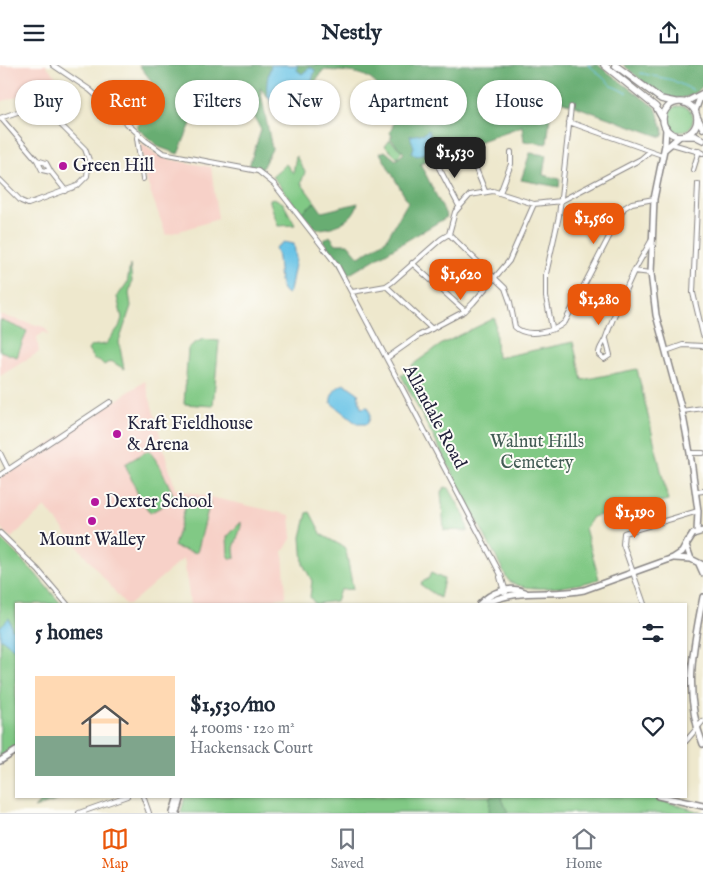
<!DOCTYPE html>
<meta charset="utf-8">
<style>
:root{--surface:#fff;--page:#f2f2f3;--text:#1f2937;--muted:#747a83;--line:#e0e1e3;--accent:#ea580c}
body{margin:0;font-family:"IM FELL English",serif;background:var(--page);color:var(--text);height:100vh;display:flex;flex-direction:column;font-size:19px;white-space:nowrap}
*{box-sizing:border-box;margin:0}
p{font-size:16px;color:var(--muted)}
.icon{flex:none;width:28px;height:28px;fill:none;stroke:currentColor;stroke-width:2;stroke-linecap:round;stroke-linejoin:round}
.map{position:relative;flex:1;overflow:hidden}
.details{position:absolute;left:15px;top:538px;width:672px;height:195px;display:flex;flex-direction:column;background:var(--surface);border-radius:0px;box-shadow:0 1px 4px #0004}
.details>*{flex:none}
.banner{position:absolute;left:15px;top:15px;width:674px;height:45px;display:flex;gap:10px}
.price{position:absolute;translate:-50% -42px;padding:0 11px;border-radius:10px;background:var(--accent);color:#fff;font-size:16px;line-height:32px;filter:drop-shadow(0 1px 2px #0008)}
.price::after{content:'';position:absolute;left:50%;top:30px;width:15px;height:11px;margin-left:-8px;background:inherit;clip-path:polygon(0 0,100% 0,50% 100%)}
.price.active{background:#222;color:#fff}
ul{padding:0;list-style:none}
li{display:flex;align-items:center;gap:15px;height:125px;padding:0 20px}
li span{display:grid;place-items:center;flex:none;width:140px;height:100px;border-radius:0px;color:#555}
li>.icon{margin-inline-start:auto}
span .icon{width:60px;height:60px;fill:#fffc;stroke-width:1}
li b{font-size:21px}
h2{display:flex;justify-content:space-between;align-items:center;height:60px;padding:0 20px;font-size:21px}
.tag{padding:0 18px;border-radius:22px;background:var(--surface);box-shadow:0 1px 4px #0004;font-size:18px;line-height:45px}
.tag.active{background:var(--accent);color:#fff}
header{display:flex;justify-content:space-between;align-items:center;height:65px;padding:0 20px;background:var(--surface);font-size:22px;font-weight:700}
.tab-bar{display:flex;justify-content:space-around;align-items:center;height:70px;border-top:1px solid var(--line);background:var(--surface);font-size:14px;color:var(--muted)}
.tab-bar a{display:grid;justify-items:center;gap:2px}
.tab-bar .active{color:var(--accent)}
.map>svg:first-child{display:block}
.built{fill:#f7d1c8}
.green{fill:#81c985;stroke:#527660}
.forest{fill:#68ad72;stroke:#456856}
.water{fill:#68c3e6;stroke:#457290}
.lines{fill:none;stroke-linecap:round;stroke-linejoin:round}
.stream{stroke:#68c3e6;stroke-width:1}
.minor-casing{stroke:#888584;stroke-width:6}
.major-casing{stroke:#888584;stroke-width:8}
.highway-casing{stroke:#888584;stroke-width:8}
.minor{stroke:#fff;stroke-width:4}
.major{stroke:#fff;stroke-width:5}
.highway{stroke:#fff;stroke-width:5.5}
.poi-dot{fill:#b5179e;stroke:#fdfcf7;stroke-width:2}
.labels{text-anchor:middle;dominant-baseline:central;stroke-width:4;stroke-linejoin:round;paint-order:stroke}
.poi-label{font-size:18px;fill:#22223b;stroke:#fdfcf7;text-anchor:start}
.street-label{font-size:18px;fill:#22223b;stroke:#fdfcf7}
.park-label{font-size:18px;fill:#435c55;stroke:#fdfcf7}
</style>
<header><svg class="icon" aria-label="menu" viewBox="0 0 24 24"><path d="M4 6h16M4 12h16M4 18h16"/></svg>Nestly<svg class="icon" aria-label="share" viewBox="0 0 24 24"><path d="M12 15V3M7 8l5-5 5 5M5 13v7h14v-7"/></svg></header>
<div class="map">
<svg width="703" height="748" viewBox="0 0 703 748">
<rect width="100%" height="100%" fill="#fdfcf7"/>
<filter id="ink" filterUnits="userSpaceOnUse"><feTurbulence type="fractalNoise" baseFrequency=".02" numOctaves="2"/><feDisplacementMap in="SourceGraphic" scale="10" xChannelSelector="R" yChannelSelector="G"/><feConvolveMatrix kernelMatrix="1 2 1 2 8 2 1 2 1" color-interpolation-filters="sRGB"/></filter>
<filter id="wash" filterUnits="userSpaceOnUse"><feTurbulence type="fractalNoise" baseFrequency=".0096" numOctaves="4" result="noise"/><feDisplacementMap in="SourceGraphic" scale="20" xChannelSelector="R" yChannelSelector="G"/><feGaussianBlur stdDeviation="1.12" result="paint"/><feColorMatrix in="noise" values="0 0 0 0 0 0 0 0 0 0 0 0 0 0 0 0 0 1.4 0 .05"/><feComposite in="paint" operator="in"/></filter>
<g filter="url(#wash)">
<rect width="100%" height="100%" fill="#eee8cd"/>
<path class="built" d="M0,0H46L61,18L0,37Z
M140,77L156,89L168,94L211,102L218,154L166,170L147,117Z
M0,250L44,262L50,270L44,267L37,272L39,287L0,311Z
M145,316L175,424L290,450L292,472L283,487L286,532L248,539H190L184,493L130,539H125L45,442L11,473L0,462V412Z"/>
<path class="green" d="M667 54a13 13 0 1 1 26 0a13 13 0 1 1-26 0Z
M390,75L402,86L397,93L385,81Z
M296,91L305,107L301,118L315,137L301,148L272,111L286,99L293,108Z
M274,133L283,138L295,160L278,161L270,137V134Z
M130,200L132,216L129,228L131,241L119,277L124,304L111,296L104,300L99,295H94L88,285L91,281L106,279L119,262L122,253L117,232L127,218Z
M495,253L497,293L573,277L582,315L637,304L668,435L592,452L585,463L599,514C578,521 526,530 508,515L401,310L413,303L412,300L442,279Z
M0,255L27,266L17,292L0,286Z
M203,274L219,276L213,341L184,339L188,284L193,279Z
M149,385L160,401L175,434L150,448L139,432L125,399Z
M445,422L449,423L465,452L468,466L444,465L441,427Z
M188,432L210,437L197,488L174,482Z
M310,447L322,470L344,482L346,486L353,524L340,525L336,536L315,539L310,532L312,516L303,499L301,472L307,448Z
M241,457V462L234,483L235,493L231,494L228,490L227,472Z
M0,473L34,507L61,539H16V681L0,692Z
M431,508L444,514L440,533L421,520L422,517L428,514Z
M185,731H649L703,748H181Z"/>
<path class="forest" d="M139,0H598L656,43L664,68L662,72L552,33L547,79L524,76L522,61L420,98L447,152L348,210L323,176L330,171L336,179H348L359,192L386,175L408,137L380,88L385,86L396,95L404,88L390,73L392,72L390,67C401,51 384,23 369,13C359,6 335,6 323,5L313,20L302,30L296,39L294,52L291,56L288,55L260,23L272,84L261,105L249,101L261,65L236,16L208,19L178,89L159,82L136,62L158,39L146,21L153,18Z
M623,0H703V21C674,51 647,19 623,0Z
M530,88L546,90L543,110L560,114L559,122L521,115Z
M315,137L322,147L358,138C354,155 334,164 317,164L301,148Z
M46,731H71L34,743Z
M490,731H501L508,748H489Z"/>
<path class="water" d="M271,0H297V5L302,9L310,2L315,5L311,19L295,39L293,57H284V50C264,35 264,23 271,0Z
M428,65L434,79L425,88L417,91L412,88L414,82L410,71L425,68Z
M284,177L294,179L296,194L290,226L288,229C275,224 282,195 275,183Z
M345,319L358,328L361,343L368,342C371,347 371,354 367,359H357L331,338C329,330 338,320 345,319Z
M9,553L12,564L16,565V585L0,573V562Z"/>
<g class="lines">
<path class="stream" d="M589,0L612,21L627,28
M640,8L672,15L693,25"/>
</g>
</g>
<g filter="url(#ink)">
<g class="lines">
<defs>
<path id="minor" d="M53,0L90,25L145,75L163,88L258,106L274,119L337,200L501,510L506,527
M0,53L35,41L44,43L85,84L89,95L87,111L77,121L28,139L21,136L0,115
M1,53L37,95L46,98L51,107L66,126
M569,57L662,90
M138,68L137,73L143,114
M672,79L703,88
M467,82L485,126
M37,95L42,105L51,107
M436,97L459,141
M693,105L699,86
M698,119L693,228L703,270
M500,128L511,99V87
M449,169L505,223L510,237L515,262C526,273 555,267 565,257L624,143L632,138L654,134
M412,198L465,246
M634,206L651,176
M386,221L432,264
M352,227L386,221L392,217L441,174L449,169L455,147L470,130L493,126L534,139L561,136L641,94L649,87
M552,263L546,232V209L559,151L571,42
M606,274L610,290L604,294L599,290C598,283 604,279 606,272C614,249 624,228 634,206L651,208
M666,286L683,280L703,281
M387,293L418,271L465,246L473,238L509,196L534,139
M682,346L703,343
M0,388L8,404
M690,388H703
M0,410L110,337
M696,427L703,426
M0,468L38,505L67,539
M500,512L504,527
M644,539L623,479L624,468L698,446
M686,676L703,656
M143,731L149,748
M79,748L127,731"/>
<path id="major" d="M684,38L703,28
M695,46L701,30
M666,63L665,80L654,134L651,208L656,250L682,346L690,388L698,446L697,467
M665,84L680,71
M703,466L693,469L686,480L691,494L703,500
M674,493L691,494
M699,499L703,508
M703,532C693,581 683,631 703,679
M480,539C491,527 510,520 525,527
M485,539C517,522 550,532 584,525L673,493L682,487L688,476
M0,696L16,686
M658,731L703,741
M173,748L178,731
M177,748L182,731"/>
<path id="highway" d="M604,0L656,42L662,53
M615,0L661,34L675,37
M663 54a17 17 0 1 1 34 0a17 17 0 1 1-34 0Z
M697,52L703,63
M685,71H695L703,75"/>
</defs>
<use href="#minor" class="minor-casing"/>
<use href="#major" class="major-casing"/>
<use href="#highway" class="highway-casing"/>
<use href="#minor" class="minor"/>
<use href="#major" class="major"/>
<use href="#highway" class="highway"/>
</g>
</g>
<g class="poi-dot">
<circle cx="63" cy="101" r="5"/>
<circle cx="117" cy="369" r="5"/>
<circle cx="95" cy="437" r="5"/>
<circle cx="92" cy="456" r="5"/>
</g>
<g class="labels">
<g class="poi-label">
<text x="73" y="101">Green Hill</text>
<text x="127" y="359">Kraft Fieldhouse<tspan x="127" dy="21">&amp; Arena</tspan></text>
<text x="105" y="437">Dexter School</text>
<text x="92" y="475" text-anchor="middle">Mount Walley</text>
</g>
<g class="street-label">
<text transform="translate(434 352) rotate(62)">Allandale Road</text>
</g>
<g class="park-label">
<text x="537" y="377">Walnut Hills<tspan x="537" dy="21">Cemetery</tspan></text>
</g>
</g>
</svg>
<b class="price active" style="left:455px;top:114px">$1,530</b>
<b class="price" style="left:594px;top:180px">$1,560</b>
<b class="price" style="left:461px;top:236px">$1,620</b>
<b class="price" style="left:599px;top:261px">$1,280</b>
<b class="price" style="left:635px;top:474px">$1,190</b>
<div class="banner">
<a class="tag">Buy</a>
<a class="tag active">Rent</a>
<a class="tag">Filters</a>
<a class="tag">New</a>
<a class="tag">Apartment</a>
<a class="tag">House</a>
</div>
<section class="details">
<h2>5 homes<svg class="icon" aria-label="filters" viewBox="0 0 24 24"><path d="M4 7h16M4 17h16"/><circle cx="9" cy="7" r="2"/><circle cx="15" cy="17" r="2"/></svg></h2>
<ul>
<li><span style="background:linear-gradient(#ffd9b3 60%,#7fa58c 0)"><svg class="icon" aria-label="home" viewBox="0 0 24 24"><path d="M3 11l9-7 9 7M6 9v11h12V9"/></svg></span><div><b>$1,530/mo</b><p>4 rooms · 120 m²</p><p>Hackensack Court</p></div><svg class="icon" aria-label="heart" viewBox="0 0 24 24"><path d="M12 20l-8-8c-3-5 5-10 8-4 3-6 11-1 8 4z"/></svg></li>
</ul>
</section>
</div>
<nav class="tab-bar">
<a class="active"><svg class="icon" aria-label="map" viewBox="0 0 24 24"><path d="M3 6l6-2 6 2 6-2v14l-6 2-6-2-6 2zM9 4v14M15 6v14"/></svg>Map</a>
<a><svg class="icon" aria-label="saved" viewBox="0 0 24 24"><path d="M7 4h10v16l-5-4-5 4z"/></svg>Saved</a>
<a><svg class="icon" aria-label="home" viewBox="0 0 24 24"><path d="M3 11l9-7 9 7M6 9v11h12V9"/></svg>Home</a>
</nav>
